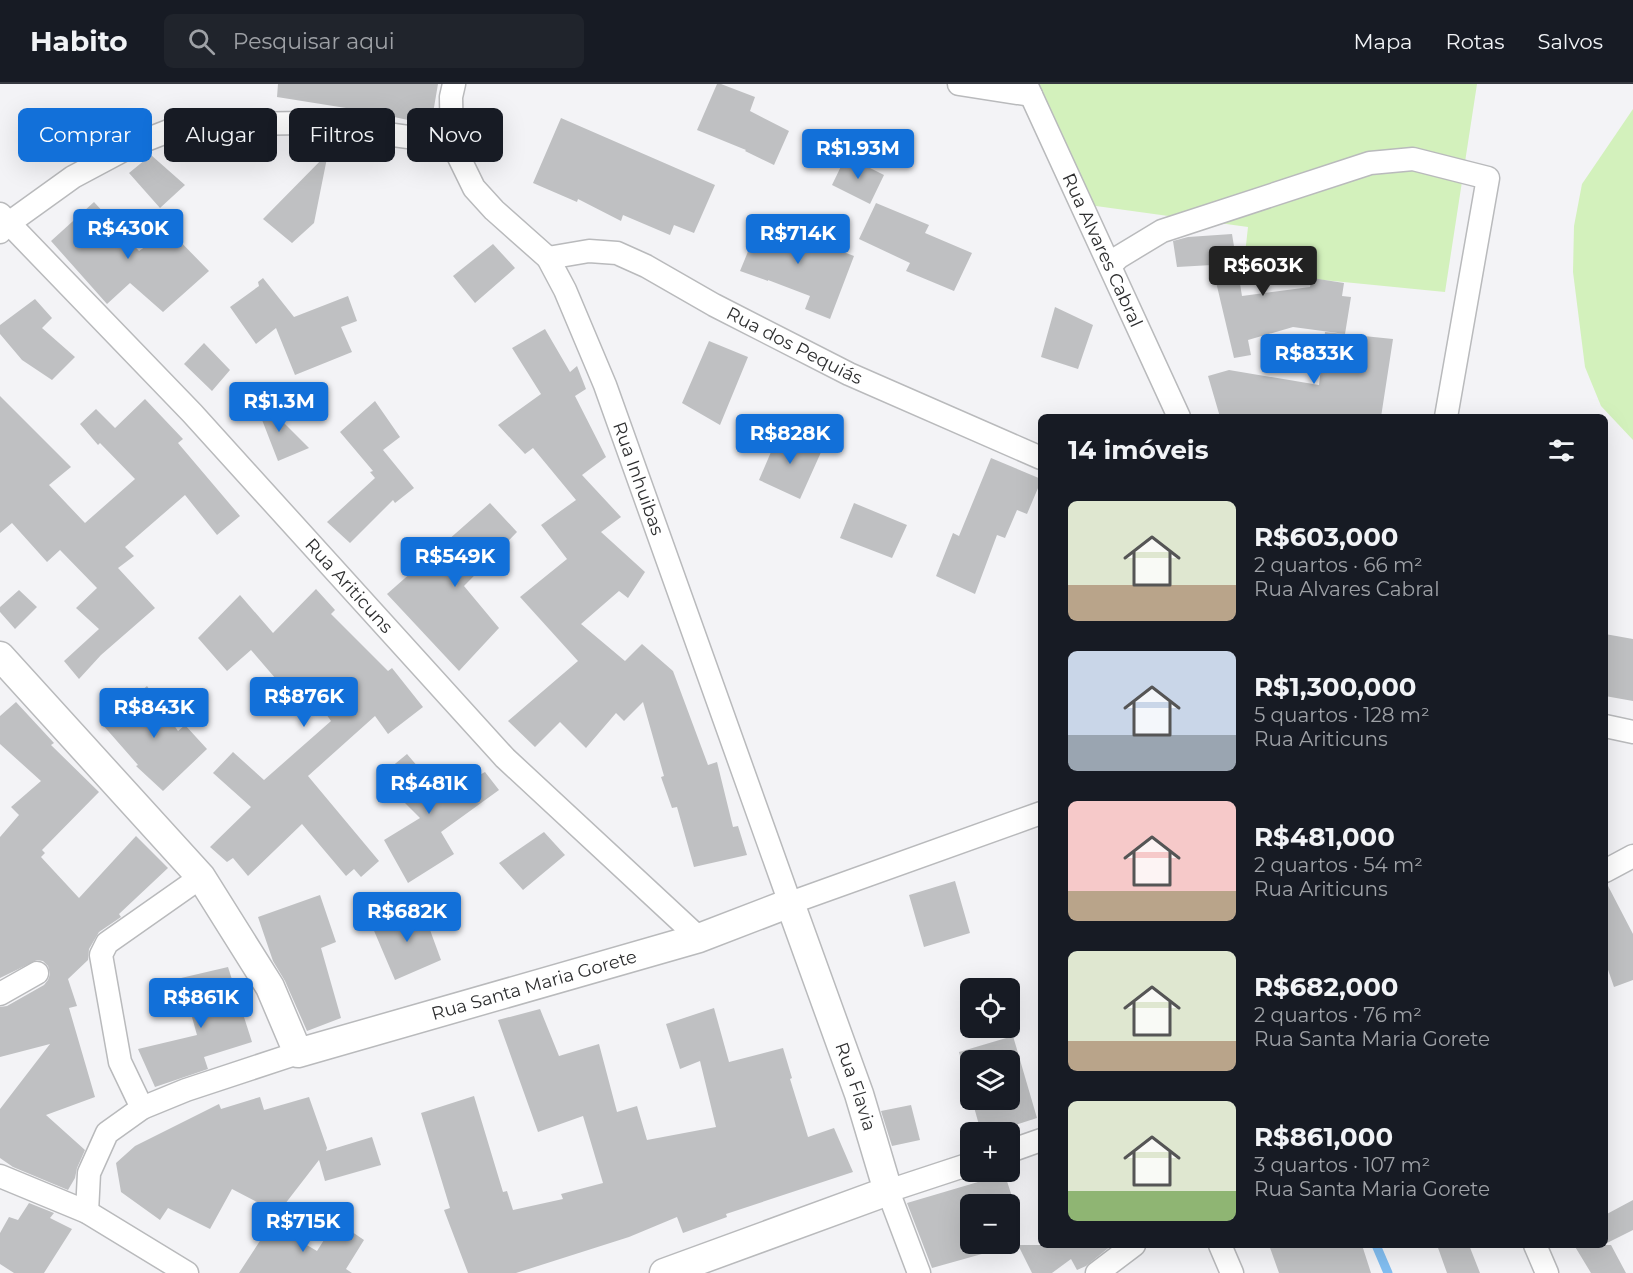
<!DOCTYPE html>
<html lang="pt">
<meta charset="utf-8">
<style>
:root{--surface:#171b24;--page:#20242c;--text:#f1f3f6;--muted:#9ea1a6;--line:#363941;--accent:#1270d9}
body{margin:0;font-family:Montserrat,sans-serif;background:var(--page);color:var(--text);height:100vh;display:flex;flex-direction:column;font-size:22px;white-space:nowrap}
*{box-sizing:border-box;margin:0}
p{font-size:20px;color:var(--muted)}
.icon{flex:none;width:33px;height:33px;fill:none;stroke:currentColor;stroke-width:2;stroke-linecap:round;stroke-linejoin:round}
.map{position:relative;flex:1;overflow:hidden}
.side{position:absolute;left:1038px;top:330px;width:570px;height:834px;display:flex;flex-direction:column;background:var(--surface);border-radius:9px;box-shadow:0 6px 24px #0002}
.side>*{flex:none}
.top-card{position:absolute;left:18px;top:24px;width:570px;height:54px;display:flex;gap:12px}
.controls{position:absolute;left:960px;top:894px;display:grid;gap:12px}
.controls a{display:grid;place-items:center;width:60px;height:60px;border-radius:9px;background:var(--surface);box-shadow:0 6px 24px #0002;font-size:30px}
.price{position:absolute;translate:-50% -51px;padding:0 14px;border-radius:6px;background:var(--accent);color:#fff;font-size:20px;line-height:39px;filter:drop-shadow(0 2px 3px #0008)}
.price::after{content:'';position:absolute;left:50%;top:36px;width:18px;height:14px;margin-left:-9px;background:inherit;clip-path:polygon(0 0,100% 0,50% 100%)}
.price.active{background:#222;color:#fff}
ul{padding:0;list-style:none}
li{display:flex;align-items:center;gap:18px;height:150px;padding:0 30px}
li span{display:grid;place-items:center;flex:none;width:168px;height:120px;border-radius:9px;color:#555}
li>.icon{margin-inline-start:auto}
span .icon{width:72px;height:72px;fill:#fffc;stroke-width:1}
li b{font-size:26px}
h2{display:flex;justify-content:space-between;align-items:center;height:72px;padding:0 30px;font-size:26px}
.tag{padding:0 21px;border-radius:9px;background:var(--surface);box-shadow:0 6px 24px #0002;font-size:21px;line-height:54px}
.tag.active{background:var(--accent);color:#fff}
header{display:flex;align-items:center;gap:36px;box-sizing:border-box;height:84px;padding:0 30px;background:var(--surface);border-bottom:2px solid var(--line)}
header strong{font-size:28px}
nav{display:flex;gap:33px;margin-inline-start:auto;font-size:21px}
.search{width:420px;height:54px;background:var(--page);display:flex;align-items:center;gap:15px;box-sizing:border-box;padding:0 21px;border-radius:9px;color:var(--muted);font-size:22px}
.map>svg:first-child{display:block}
.green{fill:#d3f1bc}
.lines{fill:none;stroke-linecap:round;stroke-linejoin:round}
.stream{stroke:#82bef1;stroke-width:9}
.building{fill:#bfc0c2}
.minor-casing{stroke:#b9babc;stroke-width:25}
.tertiary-casing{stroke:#b9babc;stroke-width:31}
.minor{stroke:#fff;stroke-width:22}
.tertiary{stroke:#fff;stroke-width:28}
.labels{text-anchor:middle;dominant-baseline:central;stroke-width:4.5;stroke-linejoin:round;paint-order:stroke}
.street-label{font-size:18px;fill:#2e2f30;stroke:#fff}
</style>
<header>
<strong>Habito</strong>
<div class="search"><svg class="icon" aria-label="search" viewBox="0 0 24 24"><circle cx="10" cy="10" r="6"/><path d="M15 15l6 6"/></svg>Pesquisar aqui</div>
<nav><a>Mapa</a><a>Rotas</a><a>Salvos</a></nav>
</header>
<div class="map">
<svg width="1633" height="1189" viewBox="0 0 1633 1189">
<rect width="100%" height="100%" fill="#f3f3f6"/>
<path class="green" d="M1017,0H1477L1445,208L1243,188L1248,143L1067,118Z
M1633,25V356L1601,322L1585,283L1573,188L1574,142L1582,100Z"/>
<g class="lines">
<path class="stream" d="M1376,1161L1388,1189"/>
</g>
<path class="building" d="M278,0H438L431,41L371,28L277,13Z
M717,0H721L755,13L750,27L789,47L774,81L745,67L746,66L697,46Z
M561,34L715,101L694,149L674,141L670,151L623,131L621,137L578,115L577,118L533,99Z
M328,69L314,139L292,159L263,135Z
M151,71L185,101L160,124L129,89Z
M846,72L884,91L870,120L832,101Z
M94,118L139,167L169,146L209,187L163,228L130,199L107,220L51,157Z
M876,119L929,141L925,149L972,169L954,207L906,187L910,179L859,155Z
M763,131L788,141L786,146L854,172L830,235L805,225L810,212L768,196V197L740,187Z
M1232,150L1242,212L1310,203L1312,194L1344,199L1342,212L1351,213L1345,250L1293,243L1248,256L1251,271L1234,274L1212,181L1177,183L1173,157L1188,153Z
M493,160L515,184L475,219L453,192Z
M263,194L294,233L348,212L357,237L341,243L352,268L295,291L276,244L256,260L230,223L259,202L258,198Z
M35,215L52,234L42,244L75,273L52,296L22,276L0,250V241Z
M1055,223L1093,241L1078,285L1041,273Z
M545,245L570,288L577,282L586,305L575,312L606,373L582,391L621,433L601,448L645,488L628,514L619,507L581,540L625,577L642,560L673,587L708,681L717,678L733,743L738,742L747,771L694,783L677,723L672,724L661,693L664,692L643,618L624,637L616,629L586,664L560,638L535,663L508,637L578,577L520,513L567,475L541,441L576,416L533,364L525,370L498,341L541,310L512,264Z
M1325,248L1393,255L1381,333H1220L1208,292L1229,286L1319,301Z
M709,257L748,273L720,341L682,319Z
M204,259L230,286L212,307L184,280Z
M250,305L309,364L278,377Z
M0,312L71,383L49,401L85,439L135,395L100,359L98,361L80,340L96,325L115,344L145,315L183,355L178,359L240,432L217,451L185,411L125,463L134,472L118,484L155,524L101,571L79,595L64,577L99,545L76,524L97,504L60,466L47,478L12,439L0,449Z
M375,317L400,353L383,366L414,404L395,419L393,416L350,459L327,438L375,394L370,388L373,387L340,348Z
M780,347L822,366L800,415L759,396Z
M991,374L1041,395V397L1027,430L1017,426L1005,454L997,451L975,510L936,492L953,449L959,452Z
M490,419L517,448L464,502L499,544L459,587L387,510Z
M854,419L907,441L892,474L840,454Z
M316,505L335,526L331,530L388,587L392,584L423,623L388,650L375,632L308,692L379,777L361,793L354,785L346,792L302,740L248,792L233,774L227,778L210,763L251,723L213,689L233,668L264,696L331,637L303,597L288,609L251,566L227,587L198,554L240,511L273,549Z
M19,506L37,523L15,545L0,528V523Z
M1605,550L1633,555V617L1605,612Z
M147,602L178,647L185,641L207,665L163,707L136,682L138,681L102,640Z
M16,618L54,659L51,661L99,708L42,766L45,769L41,773L79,814L136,752L168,784L119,830L121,833L99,848L89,865L88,876L68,895L77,922L69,924L95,1013L46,1031L85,1066L77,1084L75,1094L68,1106L13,1083L0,1074V1025L50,960L0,973V923L7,922L44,901L48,896L50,890L48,882L43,877L37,876L0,894V753L19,731L11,723L41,697L0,660V632Z
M407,670L442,711L485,688L499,706L441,748L454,770L408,799L384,756L420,734L379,693Z
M544,748L565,771L523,806L499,779Z
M955,797L970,849L924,863L909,811Z
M1605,800H1607L1633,850V896L1614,903L1605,877Z
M320,811L336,858L321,864L341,934L307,947L285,897L273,877L258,833Z
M422,824L441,876L395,896L372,842Z
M228,883L252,958L204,973L208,985L155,1003L138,965L197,951L181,894Z
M714,924L729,978L783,964L792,994L790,995L808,1053L834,1044L853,1088L726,1130L727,1133L683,1149L677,1133L629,1153L516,1189H468L444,1126L450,1124L421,1029L474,1012L503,1108L507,1107L513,1126L563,1115L561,1110L603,1099L583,1032L538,1048L498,936L540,925L559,972L599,960L617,1028L637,1022L647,1056L716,1043L700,977L680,985L666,940Z
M1013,952L1037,1034L993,1048H981L972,1016H1010V976H970V1009L959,968Z
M260,1013L264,1026L309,1013L327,1064L326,1067L372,1053L381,1081L325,1097L319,1076L278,1129L232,1105L210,1145L168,1124L160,1136L121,1108L116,1079L135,1062L219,1020L221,1025Z
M911,1021L920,1056L892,1062L881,1027Z
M995,1088H1004L1020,1137L1010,1142V1120H970L972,1160L968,1161H988L989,1168L932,1184L907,1119L978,1098L976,1094Z
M1633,1116V1146L1605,1160V1131Z
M29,1119L54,1129L50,1134L72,1145L44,1189H14L0,1180V1149L9,1133L18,1136Z
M336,1137L364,1156L346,1185L352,1189H239L271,1140L317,1167Z
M1018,1161H1112L1086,1182L1077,1186L1071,1175L1052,1189H1032Z
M1269,1161H1362L1371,1189H1279Z
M1437,1161H1469L1480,1189H1447Z
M1574,1161H1611L1626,1189H1591Z"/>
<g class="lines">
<defs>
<g id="minor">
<path id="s1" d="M454,0L451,13L452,59L474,104L494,126L548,174L565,206L605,301L790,819L1041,729"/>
<path d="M959,0L1031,11"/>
<path id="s2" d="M1026,0L1179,333"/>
<path id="s3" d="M0,130L192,329L505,674L699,854"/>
<path d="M0,148L9,139L73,93L133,61L184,41L306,39L452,59"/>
<path id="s4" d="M548,174L589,167L617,169L646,182L714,221L849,290L1041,374"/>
<path d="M1111,181L1119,173L1162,147L1370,79L1413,75L1488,94L1446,333"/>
<path d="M1605,642L1633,648"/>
<path d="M1605,787L1633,772"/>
<path d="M0,910L37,889"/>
<path d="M142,1024L120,978L101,871L107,859L201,793"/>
<path d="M1010,1067L1041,1056"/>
<path d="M0,1092L87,1128L187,1189"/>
<path d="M87,1128L89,1089L107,1049L142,1024L186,1006L298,969"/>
<path d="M1220,1161L1232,1189"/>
<path d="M1535,1161L1547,1189"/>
<path d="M919,1189L888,1107L970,1080"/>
<path d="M1097,1189L1134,1161"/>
</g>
<g id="tertiary">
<path id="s5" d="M0,572L201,793L270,903L298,969L699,854L790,819L859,1010L888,1107L664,1189"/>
</g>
</defs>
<use href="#minor" class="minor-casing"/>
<use href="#tertiary" class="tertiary-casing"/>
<use href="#minor" class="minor"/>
<use href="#tertiary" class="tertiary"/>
</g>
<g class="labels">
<g class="street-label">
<text stroke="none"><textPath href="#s2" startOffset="183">Rua Alvares Cabral</textPath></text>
<text stroke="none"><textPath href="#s4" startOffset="270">Rua dos Pequiás</textPath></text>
<text stroke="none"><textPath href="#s1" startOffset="450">Rua Inhuibas</textPath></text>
<text stroke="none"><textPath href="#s3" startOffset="510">Rua Ariticuns</textPath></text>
<text stroke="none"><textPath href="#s5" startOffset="746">Rua Santa Maria Gorete</textPath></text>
<text stroke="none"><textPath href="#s5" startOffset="1210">Rua Flavia</textPath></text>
</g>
</g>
</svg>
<div class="controls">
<a><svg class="icon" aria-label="locate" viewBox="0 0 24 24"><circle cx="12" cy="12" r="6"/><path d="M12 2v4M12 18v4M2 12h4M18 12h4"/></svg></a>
<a><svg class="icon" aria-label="layers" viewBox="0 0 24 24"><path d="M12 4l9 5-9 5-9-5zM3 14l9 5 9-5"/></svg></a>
<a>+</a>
<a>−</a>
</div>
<b class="price" style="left:858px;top:96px">R$1.93M</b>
<b class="price" style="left:128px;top:176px">R$430K</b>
<b class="price" style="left:798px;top:181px">R$714K</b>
<b class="price active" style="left:1263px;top:213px">R$603K</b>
<b class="price" style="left:1314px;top:301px">R$833K</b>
<b class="price" style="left:279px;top:349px">R$1.3M</b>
<b class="price" style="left:790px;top:381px">R$828K</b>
<b class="price" style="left:455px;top:504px">R$549K</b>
<b class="price" style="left:304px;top:644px">R$876K</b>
<b class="price" style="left:154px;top:655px">R$843K</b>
<b class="price" style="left:429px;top:731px">R$481K</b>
<b class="price" style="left:407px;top:859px">R$682K</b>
<b class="price" style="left:201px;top:945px">R$861K</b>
<b class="price" style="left:303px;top:1169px">R$715K</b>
<div class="top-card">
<a class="tag active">Comprar</a>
<a class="tag">Alugar</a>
<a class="tag">Filtros</a>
<a class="tag">Novo</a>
</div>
<section class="side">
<h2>14 imóveis<svg class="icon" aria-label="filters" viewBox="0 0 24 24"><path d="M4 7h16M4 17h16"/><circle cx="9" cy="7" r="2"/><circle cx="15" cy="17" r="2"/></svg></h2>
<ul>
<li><span style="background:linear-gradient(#dfe7d0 70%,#b9a48a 0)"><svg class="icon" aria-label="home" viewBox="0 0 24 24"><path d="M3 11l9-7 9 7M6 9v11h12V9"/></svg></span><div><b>R$603,000</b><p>2 quartos · 66 m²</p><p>Rua Alvares Cabral</p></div></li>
<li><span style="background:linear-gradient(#c9d6e8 70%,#9aa5b1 0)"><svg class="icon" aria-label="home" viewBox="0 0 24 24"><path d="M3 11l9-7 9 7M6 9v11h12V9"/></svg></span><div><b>R$1,300,000</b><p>5 quartos · 128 m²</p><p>Rua Ariticuns</p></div></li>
<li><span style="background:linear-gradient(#f6c9c9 75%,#b9a48a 0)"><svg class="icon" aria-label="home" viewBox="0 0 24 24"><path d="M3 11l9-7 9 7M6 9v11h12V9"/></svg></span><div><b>R$481,000</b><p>2 quartos · 54 m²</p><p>Rua Ariticuns</p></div></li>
<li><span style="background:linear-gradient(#dfe7d0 75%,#b9a48a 0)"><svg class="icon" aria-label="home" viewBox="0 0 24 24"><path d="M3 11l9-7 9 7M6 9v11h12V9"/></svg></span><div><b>R$682,000</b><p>2 quartos · 76 m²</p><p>Rua Santa Maria Gorete</p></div></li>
<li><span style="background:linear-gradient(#dfe7d0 75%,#8fb573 0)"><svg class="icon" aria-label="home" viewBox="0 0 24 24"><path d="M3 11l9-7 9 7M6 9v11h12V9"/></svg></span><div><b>R$861,000</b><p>3 quartos · 107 m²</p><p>Rua Santa Maria Gorete</p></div></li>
</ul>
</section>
</div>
